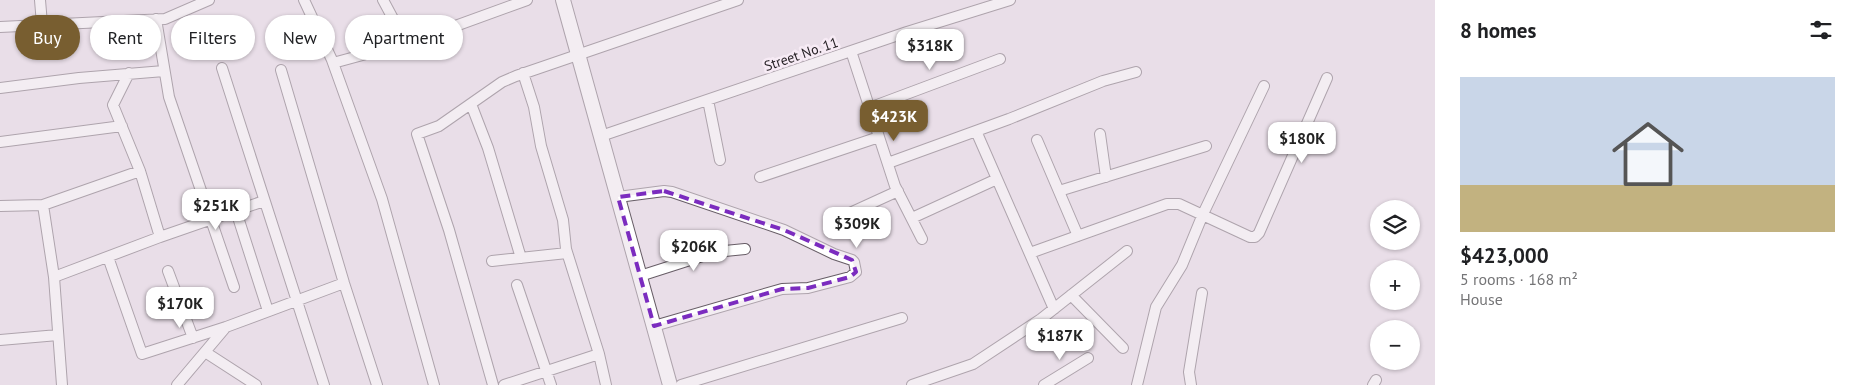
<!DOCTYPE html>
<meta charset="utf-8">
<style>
:root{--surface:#fff;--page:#f6f6f6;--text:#202124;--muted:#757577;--accent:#785e30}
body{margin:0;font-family:"PT Sans",sans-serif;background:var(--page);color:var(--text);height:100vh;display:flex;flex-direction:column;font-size:19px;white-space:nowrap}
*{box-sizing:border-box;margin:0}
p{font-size:16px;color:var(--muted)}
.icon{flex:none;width:28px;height:28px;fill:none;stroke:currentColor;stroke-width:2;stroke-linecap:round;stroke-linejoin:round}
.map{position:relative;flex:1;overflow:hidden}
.sheet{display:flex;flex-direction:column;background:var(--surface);width:425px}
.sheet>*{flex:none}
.banner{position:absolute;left:15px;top:15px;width:475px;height:45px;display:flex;gap:10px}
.buttons{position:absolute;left:1370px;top:200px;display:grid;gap:10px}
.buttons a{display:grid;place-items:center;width:50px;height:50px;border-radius:50%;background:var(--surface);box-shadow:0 1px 4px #0004;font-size:25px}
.price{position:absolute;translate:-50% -42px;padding:0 11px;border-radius:10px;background:#fff;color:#222;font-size:16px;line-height:32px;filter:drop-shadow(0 1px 2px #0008)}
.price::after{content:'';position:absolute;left:50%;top:30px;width:15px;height:11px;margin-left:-8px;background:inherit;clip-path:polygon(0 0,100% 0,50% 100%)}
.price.on{background:var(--accent);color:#fff}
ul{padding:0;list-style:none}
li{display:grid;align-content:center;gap:10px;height:265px;padding:0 25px}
li span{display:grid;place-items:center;height:155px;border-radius:0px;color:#555}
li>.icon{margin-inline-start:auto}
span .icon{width:90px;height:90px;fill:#fffc;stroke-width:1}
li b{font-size:21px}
h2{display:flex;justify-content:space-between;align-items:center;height:60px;padding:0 25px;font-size:21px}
.pill{padding:0 18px;border-radius:22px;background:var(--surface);box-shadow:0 1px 4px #0004;font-size:18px;line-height:45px}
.pill.on{background:var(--accent);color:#fff}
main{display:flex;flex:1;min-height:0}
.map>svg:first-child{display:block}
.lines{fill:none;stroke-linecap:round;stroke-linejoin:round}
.street-casing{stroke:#675d66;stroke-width:12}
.secondary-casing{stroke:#675d66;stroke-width:16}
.street{stroke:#fff;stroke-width:10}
.secondary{stroke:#fff;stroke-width:14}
.marked{fill:none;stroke:#7b2cbf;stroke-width:4;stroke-dasharray:10 6;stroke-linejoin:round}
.labels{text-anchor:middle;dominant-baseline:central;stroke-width:5;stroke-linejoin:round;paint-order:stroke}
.street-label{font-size:14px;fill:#241f23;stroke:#f7ebf5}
</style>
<main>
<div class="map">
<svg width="1435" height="385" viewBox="0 0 1435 385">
<rect width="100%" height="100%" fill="#e9dee8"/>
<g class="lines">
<defs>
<path id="street" d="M40,0L42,24
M304,0L332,60L382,199L434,385
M383,0L397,26L414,41
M156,19L169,97L234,287
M0,27L165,19L209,0
M851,51L895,186L922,239
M333,63L414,41L527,0
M222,68L324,385
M281,70L344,283L377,385
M523,73L534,107L541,146L563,220L566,249L599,354L606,385
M0,88L79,78L164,71
M708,100L720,160
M471,104L488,148L521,258
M869,108L1000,59
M976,131L1054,309
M1100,134L1106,177
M601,136L907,32L1010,0
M1037,140L1078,236
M0,142L122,126
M888,163L1009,119L1103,81L1136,72
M760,177L879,137
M1059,191L1206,146
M618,197L664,191L672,192L784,230L834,254L852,260L854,262L856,272L850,277L808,288L782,289L654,326
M43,205L54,277L62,385
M0,206L43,205L140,171
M236,211L268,311
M839,218L898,191
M912,218L997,179
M160,237L264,201
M1030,253L1167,204H1179L1250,237H1255L1259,233L1327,78
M108,257L142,354L226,327
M492,261L567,253
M168,271L193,338
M640,276L715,252L745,249
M54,277L160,237L140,171L113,105L129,73
M517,285L551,385
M1071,295L1123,348
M0,340L58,335
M205,352L256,385
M177,385L226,327L344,283
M493,385L449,230L417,134L439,126L502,82L516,76L738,0
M504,385L599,354
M681,385L902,318
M912,385L973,364L1041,319L1127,251
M1044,385L1088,358
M1137,385L1156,307L1182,265L1203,214L1264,86
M1191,385L1189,372L1202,293
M1373,385L1376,380"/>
<path id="secondary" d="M563,0L670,385"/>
</defs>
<use href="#street" class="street-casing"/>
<use href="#secondary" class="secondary-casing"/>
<use href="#street" class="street"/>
<use href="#secondary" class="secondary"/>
</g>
<path d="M0 0H1435V385H0ZM664,191L784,230L852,260L856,272L850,277L808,288L782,289L654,326L618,197Z" fill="#e9dee8" fill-opacity=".55" fill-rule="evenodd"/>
<path class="marked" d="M664,191L784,230L852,260L856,272L850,277L808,288L782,289L654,326L618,197Z"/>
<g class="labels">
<g class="street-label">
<text transform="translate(801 54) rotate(-19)">Street No. 11</text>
</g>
</g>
</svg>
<div class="buttons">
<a><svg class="icon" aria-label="layers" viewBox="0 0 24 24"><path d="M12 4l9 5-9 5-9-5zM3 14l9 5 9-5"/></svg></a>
<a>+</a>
<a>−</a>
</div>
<b class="price" style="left:930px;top:71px">$318K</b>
<b class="price on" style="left:894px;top:142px">$423K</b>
<b class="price" style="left:1302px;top:164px">$180K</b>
<b class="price" style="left:216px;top:231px">$251K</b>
<b class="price" style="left:857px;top:249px">$309K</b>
<b class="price" style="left:694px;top:272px">$206K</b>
<b class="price" style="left:180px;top:329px">$170K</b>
<b class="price" style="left:1060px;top:361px">$187K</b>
<div class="banner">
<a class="pill on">Buy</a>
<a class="pill">Rent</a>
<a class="pill">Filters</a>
<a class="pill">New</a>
<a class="pill">Apartment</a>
</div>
</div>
<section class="sheet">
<h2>8 homes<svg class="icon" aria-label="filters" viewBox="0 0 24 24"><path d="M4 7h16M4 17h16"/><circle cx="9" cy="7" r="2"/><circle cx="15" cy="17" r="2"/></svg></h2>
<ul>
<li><span style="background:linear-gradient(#c9d6e8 70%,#c2b280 0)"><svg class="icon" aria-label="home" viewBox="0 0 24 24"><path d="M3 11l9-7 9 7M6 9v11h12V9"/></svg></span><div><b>$423,000</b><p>5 rooms · 168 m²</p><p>House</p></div></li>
</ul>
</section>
</main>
